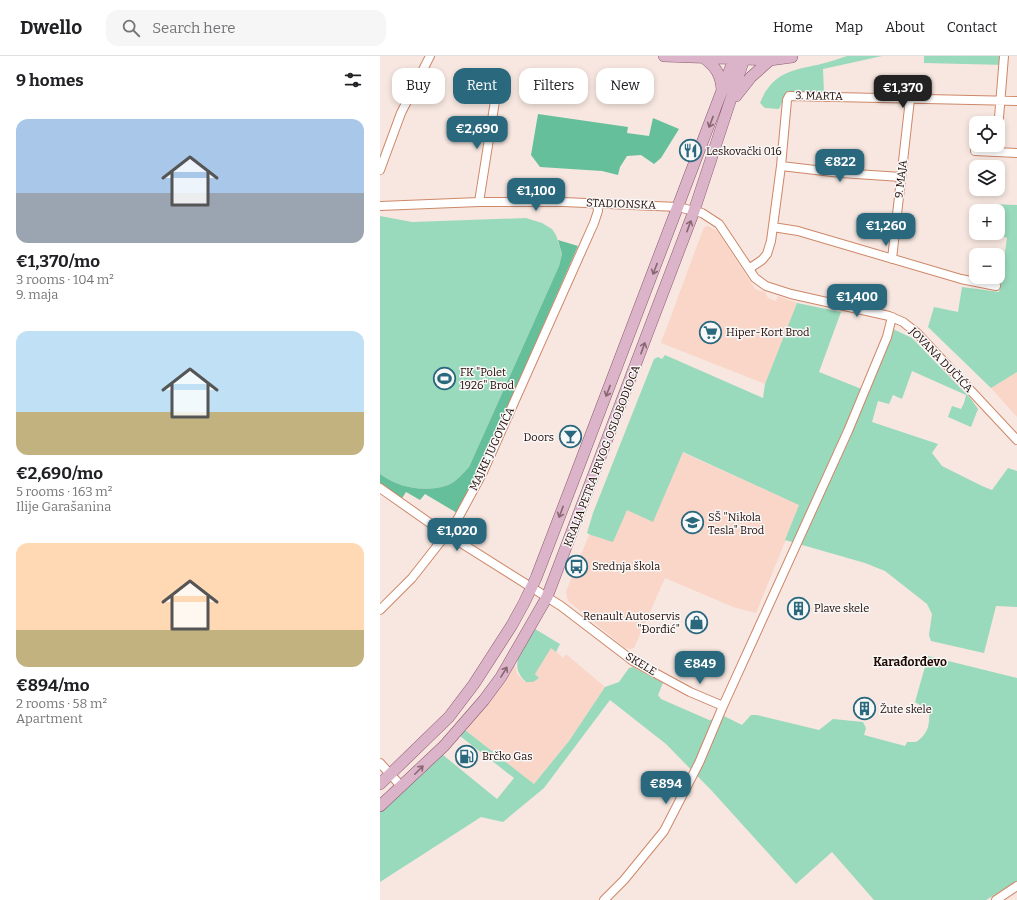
<!DOCTYPE html>
<meta charset="utf-8">
<style>
:root{--surface:#fff;--page:#f6f6f6;--text:#202124;--muted:#757577;--line:#e0e0e0;--accent:#2a687e}
body{margin:0;font-family:Bitter,serif;background:var(--page);color:var(--text);height:100vh;display:flex;flex-direction:column;font-size:15px;white-space:nowrap}
*{box-sizing:border-box;margin:0}
p{font-size:13px;color:var(--muted)}
.icon{flex:none;width:22px;height:22px;fill:none;stroke:currentColor;stroke-width:2;stroke-linecap:round;stroke-linejoin:round}
.map{position:relative;flex:1;overflow:hidden}
.side{display:flex;flex-direction:column;background:var(--surface);width:380px}
.side>*{flex:none}
.guide{position:absolute;left:12px;top:12px;width:380px;height:36px;display:flex;gap:8px}
.buttons{position:absolute;left:589px;top:60px;display:grid;gap:8px}
.buttons a{display:grid;place-items:center;width:36px;height:36px;border-radius:8px;background:var(--surface);box-shadow:0 2px 6px #0003;font-size:20px}
.price{position:absolute;translate:-50% -34px;padding:0 9px;border-radius:8px;background:var(--accent);color:#fff;font-size:13px;line-height:26px;filter:drop-shadow(0 1px 2px #0008)}
.price::after{content:'';position:absolute;left:50%;top:24px;width:12px;height:9px;margin-left:-6px;background:inherit;clip-path:polygon(0 0,100% 0,50% 100%)}
.price.active{background:#222;color:#fff}
ul{padding:0;list-style:none}
li{display:grid;align-content:center;gap:8px;height:212px;padding:0 16px}
li span{display:grid;place-items:center;height:124px;border-radius:12px;color:#555}
li>.icon{margin-inline-start:auto}
span .icon{width:72px;height:72px;fill:#fffc;stroke-width:1}
li b{font-size:17px}
h2{display:flex;justify-content:space-between;align-items:center;height:48px;padding:0 16px;font-size:17px}
.tag{padding:0 14px;border-radius:12px;background:var(--surface);box-shadow:0 2px 6px #0003;font-size:14px;line-height:36px}
.tag.active{background:var(--accent);color:#fff}
header{display:flex;align-items:center;gap:24px;box-sizing:border-box;height:56px;padding:0 20px;background:var(--surface);border-bottom:1px solid var(--line)}
header strong{font-size:19px}
nav{display:flex;gap:22px;margin-inline-start:auto;font-size:14px}
.search{width:280px;height:36px;background:var(--page);display:flex;align-items:center;gap:10px;box-sizing:border-box;padding:0 14px;border-radius:12px;color:var(--muted);font-size:15px}
main{display:flex;flex:1;min-height:0}
.map>svg:first-child{display:block}
.built{fill:#f9d6c8}
.green{fill:#99d9bc}
.forest{fill:#65bf9a}
.lines{fill:none;stroke-linecap:round;stroke-linejoin:round}
.minor-casing{stroke:#ce8768;stroke-width:10}
.major-casing{stroke:#8c586d;stroke-width:12}
.minor{stroke:#fff;stroke-width:8}
.major{stroke:#dcb4ca;stroke-width:11}
.oneway{stroke:#896770}
.labels{text-anchor:middle;dominant-baseline:central;stroke-width:3;stroke-linejoin:round;paint-order:stroke}
.street-label{font-size:11px;fill:#230901;stroke:#f8f8f8}
.poi-label{font-size:11px;fill:#230901;stroke:#f8f8f8;text-anchor:start}
.neighbourhood-label{font-size:12px;font-weight:bold;fill:#230901;stroke:#f8f8f8}
</style>
<header>
<strong>Dwello</strong>
<div class="search"><svg class="icon" aria-label="search" viewBox="0 0 24 24"><circle cx="10" cy="10" r="6"/><path d="M15 15l6 6"/></svg>Search here</div>
<nav><a>Home</a><a>Map</a><a>About</a><a>Contact</a></nav>
</header>
<main>
<section class="side">
<h2>9 homes<svg class="icon" aria-label="filters" viewBox="0 0 24 24"><path d="M4 7h16M4 17h16"/><circle cx="9" cy="7" r="2"/><circle cx="15" cy="17" r="2"/></svg></h2>
<ul>
<li><span style="background:linear-gradient(#a9c7e8 60%,#9aa5b1 0)"><svg class="icon" aria-label="home" viewBox="0 0 24 24"><path d="M3 11l9-7 9 7M6 9v11h12V9"/></svg></span><div><b>€1,370/mo</b><p>3 rooms · 104 m²</p><p>9. maja</p></div></li>
<li><span style="background:linear-gradient(#bfe0f5 65%,#c2b280 0)"><svg class="icon" aria-label="home" viewBox="0 0 24 24"><path d="M3 11l9-7 9 7M6 9v11h12V9"/></svg></span><div><b>€2,690/mo</b><p>5 rooms · 163 m²</p><p>Ilije Garašanina</p></div></li>
<li><span style="background:linear-gradient(#ffd9b3 70%,#c2b280 0)"><svg class="icon" aria-label="home" viewBox="0 0 24 24"><path d="M3 11l9-7 9 7M6 9v11h12V9"/></svg></span><div><b>€894/mo</b><p>2 rooms · 58 m²</p><p>Apartment</p></div></li>
</ul>
</section>
<div class="map">
<svg width="637" height="844" viewBox="0 0 637 844">
<rect width="100%" height="100%" fill="#f7e7e0"/>
<path class="built" d="M328,170L337,175L376,234L385,236L388,242L396,245L398,240L417,247L385,328L281,287L324,171Z
M637,316V361L611,332Z
M252,374L420,449L376,557L353,551L285,522L254,592L250,593L245,592L188,545L186,536L189,528Z
M171,591L183,602L186,598L225,631L189,685L154,728L85,674L135,608L137,618L145,626L158,622L155,618Z"/>
<path class="green" d="M467,0H502L443,13L444,37L409,36L405,40L399,53L385,52L380,47C395,9 423,15 455,4C459,3 463,1 467,0Z
M544,0H627V9L544,7Z
M609,148L637,149V316L611,332L548,271L554,251L578,256L582,231L619,236L627,182L616,177H618V155H608Z
M0,160L32,166L146,162L162,167L172,173L176,179L182,198L179,210L89,411C83,417 76,426 68,429C45,437 19,432 0,418Z
M417,247L461,256L439,316L489,336L513,273L532,282L591,343L598,353L591,371L568,361L572,350L581,353L584,347L586,339L532,315L522,343L513,339L509,348L498,345L492,366L558,388L552,397L562,410L602,430L612,434L628,412L637,415V551L616,550L604,597L551,585L549,579L552,558L547,548L505,515L485,507L405,484L419,449L303,396L273,466L247,454L233,486L211,479L207,477L213,457L274,303L278,301L282,303L285,299L383,342L385,328Z
M155,573L180,588L176,596L171,592L155,618L159,622L153,626H146C126,608 145,591 155,573Z
M548,600L637,622V825L606,844H494L452,796L416,828L332,735L286,688L230,644L164,732L123,766L101,761L0,826V755L58,701L63,699L117,743L134,722L80,680L85,674L154,728L189,685L225,631L239,626L249,612L253,611L283,627L278,639L281,643L329,664L337,663L342,659L362,669L371,659H377L439,674L453,663L483,666L486,672L484,679L525,690L527,686H536C548,678 550,669 549,655L535,646Z"/>
<path class="forest" d="M158,58L248,71L247,77L269,80L273,62L299,73L281,102L274,108L261,99L247,100L240,111L238,119L222,115L160,111L151,99Z
M178,184L198,190L102,409L77,457L45,438L40,444L26,436L21,444L0,428V418C19,432 45,437 68,429C76,426 83,417 89,411L179,210L182,198Z"/>
<g class="lines">
<defs>
<path id="minor" d="M618,74L624,0
M595,95L637,97
M401,110L461,117L521,121
M0,114L21,57L50,0
M99,146L115,45
M0,150L99,146H183L298,151L322,157L339,168L375,222L386,230L411,238L509,260L523,266L537,277L637,384
M393,171L418,175L581,223L616,230
M512,203L530,43
M370,212L382,204L387,198L391,185L401,110L407,44L409,40L637,45
M0,432L54,470L181,550L253,605L310,636L343,650L468,375L507,281L512,261
M0,554L32,522L76,466L103,416L214,167L218,155L217,147
M0,707L22,731
M224,844L244,824L284,775L319,707L343,650
M616,844L637,830"/>
<path id="major" d="M284,0L390,4L412,1
M324,2C336,11 341,19 342,34
M356,40L371,21L390,4
M0,728L69,661L94,628L132,569L144,547L156,522L194,423L354,3
M0,750L64,690L104,644L121,621L167,541L314,155L364,3"/>
</defs>
<use href="#minor" class="minor-casing"/>
<use href="#major" class="major-casing"/>
<use href="#minor" class="minor"/>
<use href="#major" class="major"/>
</g>
<defs><path id="oneway-shaft" d="M-6 0H5M1.5-3L5.5 0L1.5 3" fill="none" stroke-width="1.6" stroke-linecap="round" stroke-linejoin="round"/></defs>
<g class="oneway">
<use href="#oneway-shaft" transform="translate(331 66) rotate(111)"/>
<use href="#oneway-shaft" transform="translate(309 170) rotate(-70)"/>
<use href="#oneway-shaft" transform="translate(275 213) rotate(111)"/>
<use href="#oneway-shaft" transform="translate(263 292) rotate(-70)"/>
<use href="#oneway-shaft" transform="translate(228 335) rotate(111)"/>
<use href="#oneway-shaft" transform="translate(181 456) rotate(111)"/>
<use href="#oneway-shaft" transform="translate(124 616) rotate(-58)"/>
<use href="#oneway-shaft" transform="translate(39 714) rotate(-45)"/>
</g>
<defs>
<symbol id="restaurant-ring" viewBox="-11 -11 22 22"><circle r="9.5" fill="#f8f8f8" stroke="#2a687e" stroke-width="1.5"/><path d="M-5-6h1v4h1v-4h1v4h1v-4h1v5L-1.5 .5V6h-2V.5L-5-1ZM5-6V6H3V1.5H1.5Q1.5-4 5-6Z" fill="#2a687e"/></symbol>
<symbol id="supermarket-ring" viewBox="-11 -11 22 22"><circle r="9.5" fill="#f8f8f8" stroke="#2a687e" stroke-width="1.5"/><path d="M-6-5.5h2.5l.6 2H6L4.5 2H-2.5L-4.4-4H-6ZM-1.5 3.2a1.3 1.3 0 1 0 .1 0ZM3 3.2a1.3 1.3 0 1 0 .1 0Z" fill="#2a687e"/></symbol>
<symbol id="stadium-ring" viewBox="-11 -11 22 22"><circle r="9.5" fill="#f8f8f8" stroke="#2a687e" stroke-width="1.5"/><path d="M0-5a6.5 5 0 1 0 0 10a6.5 5 0 1 0 0-10ZM-3.5-1.8h7v3.6h-7Z" fill="#2a687e"/></symbol>
<symbol id="bar-ring" viewBox="-11 -11 22 22"><circle r="9.5" fill="#f8f8f8" stroke="#2a687e" stroke-width="1.5"/><path d="M-6-5H6L.8 .8V4.5H3.5V6h-7V4.5H-.8V.8Z" fill="#2a687e"/></symbol>
<symbol id="school-ring" viewBox="-11 -11 22 22"><circle r="9.5" fill="#f8f8f8" stroke="#2a687e" stroke-width="1.5"/><path d="M0-5L7-2L0 1L-7-2ZM-4 1L0 2.5L4 1V4Q0 6-4 4Z" fill="#2a687e"/></symbol>
<symbol id="bus-ring" viewBox="-11 -11 22 22"><circle r="9.5" fill="#f8f8f8" stroke="#2a687e" stroke-width="1.5"/><path d="M-5-6H5V4H4V6H2V4H-2V6H-4V4H-5ZM-3.5-4V0h7V-4ZM-3.5 1.2v1.5H-2V1.2ZM2 1.2v1.5H3.5V1.2Z" fill="#2a687e"/></symbol>
<symbol id="building-ring" viewBox="-11 -11 22 22"><circle r="9.5" fill="#f8f8f8" stroke="#2a687e" stroke-width="1.5"/><path d="M-4-6H4V6H1V3H-1V6H-4ZM-2.5-4.3h1.7v1.8h-1.7ZM.8-4.3h1.7v1.8H.8ZM-2.5-1h1.7V.8h-1.7ZM.8-1h1.7V.8H.8Z" fill="#2a687e"/></symbol>
<symbol id="shop-ring" viewBox="-11 -11 22 22"><circle r="9.5" fill="#f8f8f8" stroke="#2a687e" stroke-width="1.5"/><path d="M-5-2.5h2.3a2.7 3.5 0 0 1 5.4 0H5L5.5 6h-11ZM-1.5-2.5h3a1.5 2.3 0 0 0-3 0Z" fill="#2a687e"/></symbol>
<symbol id="fuel-ring" viewBox="-11 -11 22 22"><circle r="9.5" fill="#f8f8f8" stroke="#2a687e" stroke-width="1.5"/><path d="M-5.5-6h7V0h2V4h1.3V-2.5L3-4.5l.8-.8L6-3V5H2.5V1h-1V6h-7ZM-4.2-4.7v3.2H.2V-4.7Z" fill="#2a687e"/></symbol>
</defs>
<g fill-rule="evenodd">
<use href="#restaurant-ring" x="298" y="82" width="25" height="25"/>
<use href="#supermarket-ring" x="318" y="264" width="25" height="25"/>
<use href="#stadium-ring" x="52" y="310" width="25" height="25"/>
<use href="#bar-ring" x="178" y="368" width="25" height="25"/>
<use href="#school-ring" x="300" y="454" width="25" height="25"/>
<use href="#bus-ring" x="184" y="498" width="25" height="25"/>
<use href="#building-ring" x="406" y="540" width="25" height="25"/>
<use href="#shop-ring" x="304" y="554" width="25" height="25"/>
<use href="#building-ring" x="472" y="640" width="25" height="25"/>
<use href="#fuel-ring" x="74" y="688" width="25" height="25"/>
</g>
<g class="labels">
<g class="street-label">
<text transform="translate(439 40) rotate(1)">3. MARTA</text>
<text transform="translate(521 123) rotate(-83)">9. MAJA</text>
<text transform="translate(241 148) rotate(2)">STADIONSKA</text>
<text transform="translate(561 304) rotate(46)">JOVANA DUČIĆA</text>
<text transform="translate(112 393) rotate(-65)">MAJKE JUGOVIĆA</text>
<text transform="translate(222 400) rotate(-69)">KRALJA PETRA PRVOG OSLOBODIOCA</text>
<text transform="translate(261 608) rotate(31)">SKELE</text>
</g>
<g class="poi-label">
<text x="326" y="95">Leskovački 016</text>
<text x="346" y="276">Hiper-Kort Brod</text>
<text x="80" y="316">FK "Polet<tspan x="80" dy="13">1926" Brod</tspan></text>
<text x="174" y="381" text-anchor="end">Doors</text>
<text x="328" y="461">SŠ "Nikola<tspan x="328" dy="13">Tesla" Brod</tspan></text>
<text x="212" y="510">Srednja škola</text>
<text x="434" y="552">Plave skele</text>
<text x="300" y="560" text-anchor="end">Renault Autoservis<tspan x="300" dy="13">"Đorđić"</tspan></text>
<text x="500" y="653">Žute skele</text>
<text x="102" y="700">Brčko Gas</text>
</g>
<g class="neighbourhood-label">
<text x="530" y="606">Karađorđevo</text>
</g>
</g>
</svg>
<div class="buttons">
<a><svg class="icon" aria-label="locate" viewBox="0 0 24 24"><circle cx="12" cy="12" r="6"/><path d="M12 2v4M12 18v4M2 12h4M18 12h4"/></svg></a>
<a><svg class="icon" aria-label="layers" viewBox="0 0 24 24"><path d="M12 4l9 5-9 5-9-5zM3 14l9 5 9-5"/></svg></a>
<a>+</a>
<a>−</a>
</div>
<b class="price active" style="left:523px;top:53px">€1,370</b>
<b class="price" style="left:97px;top:94px">€2,690</b>
<b class="price" style="left:460px;top:127px">€822</b>
<b class="price" style="left:156px;top:156px">€1,100</b>
<b class="price" style="left:506px;top:191px">€1,260</b>
<b class="price" style="left:477px;top:262px">€1,400</b>
<b class="price" style="left:77px;top:496px">€1,020</b>
<b class="price" style="left:320px;top:629px">€849</b>
<b class="price" style="left:286px;top:749px">€894</b>
<div class="guide">
<a class="tag">Buy</a>
<a class="tag active">Rent</a>
<a class="tag">Filters</a>
<a class="tag">New</a>
</div>
</div>
</main>
